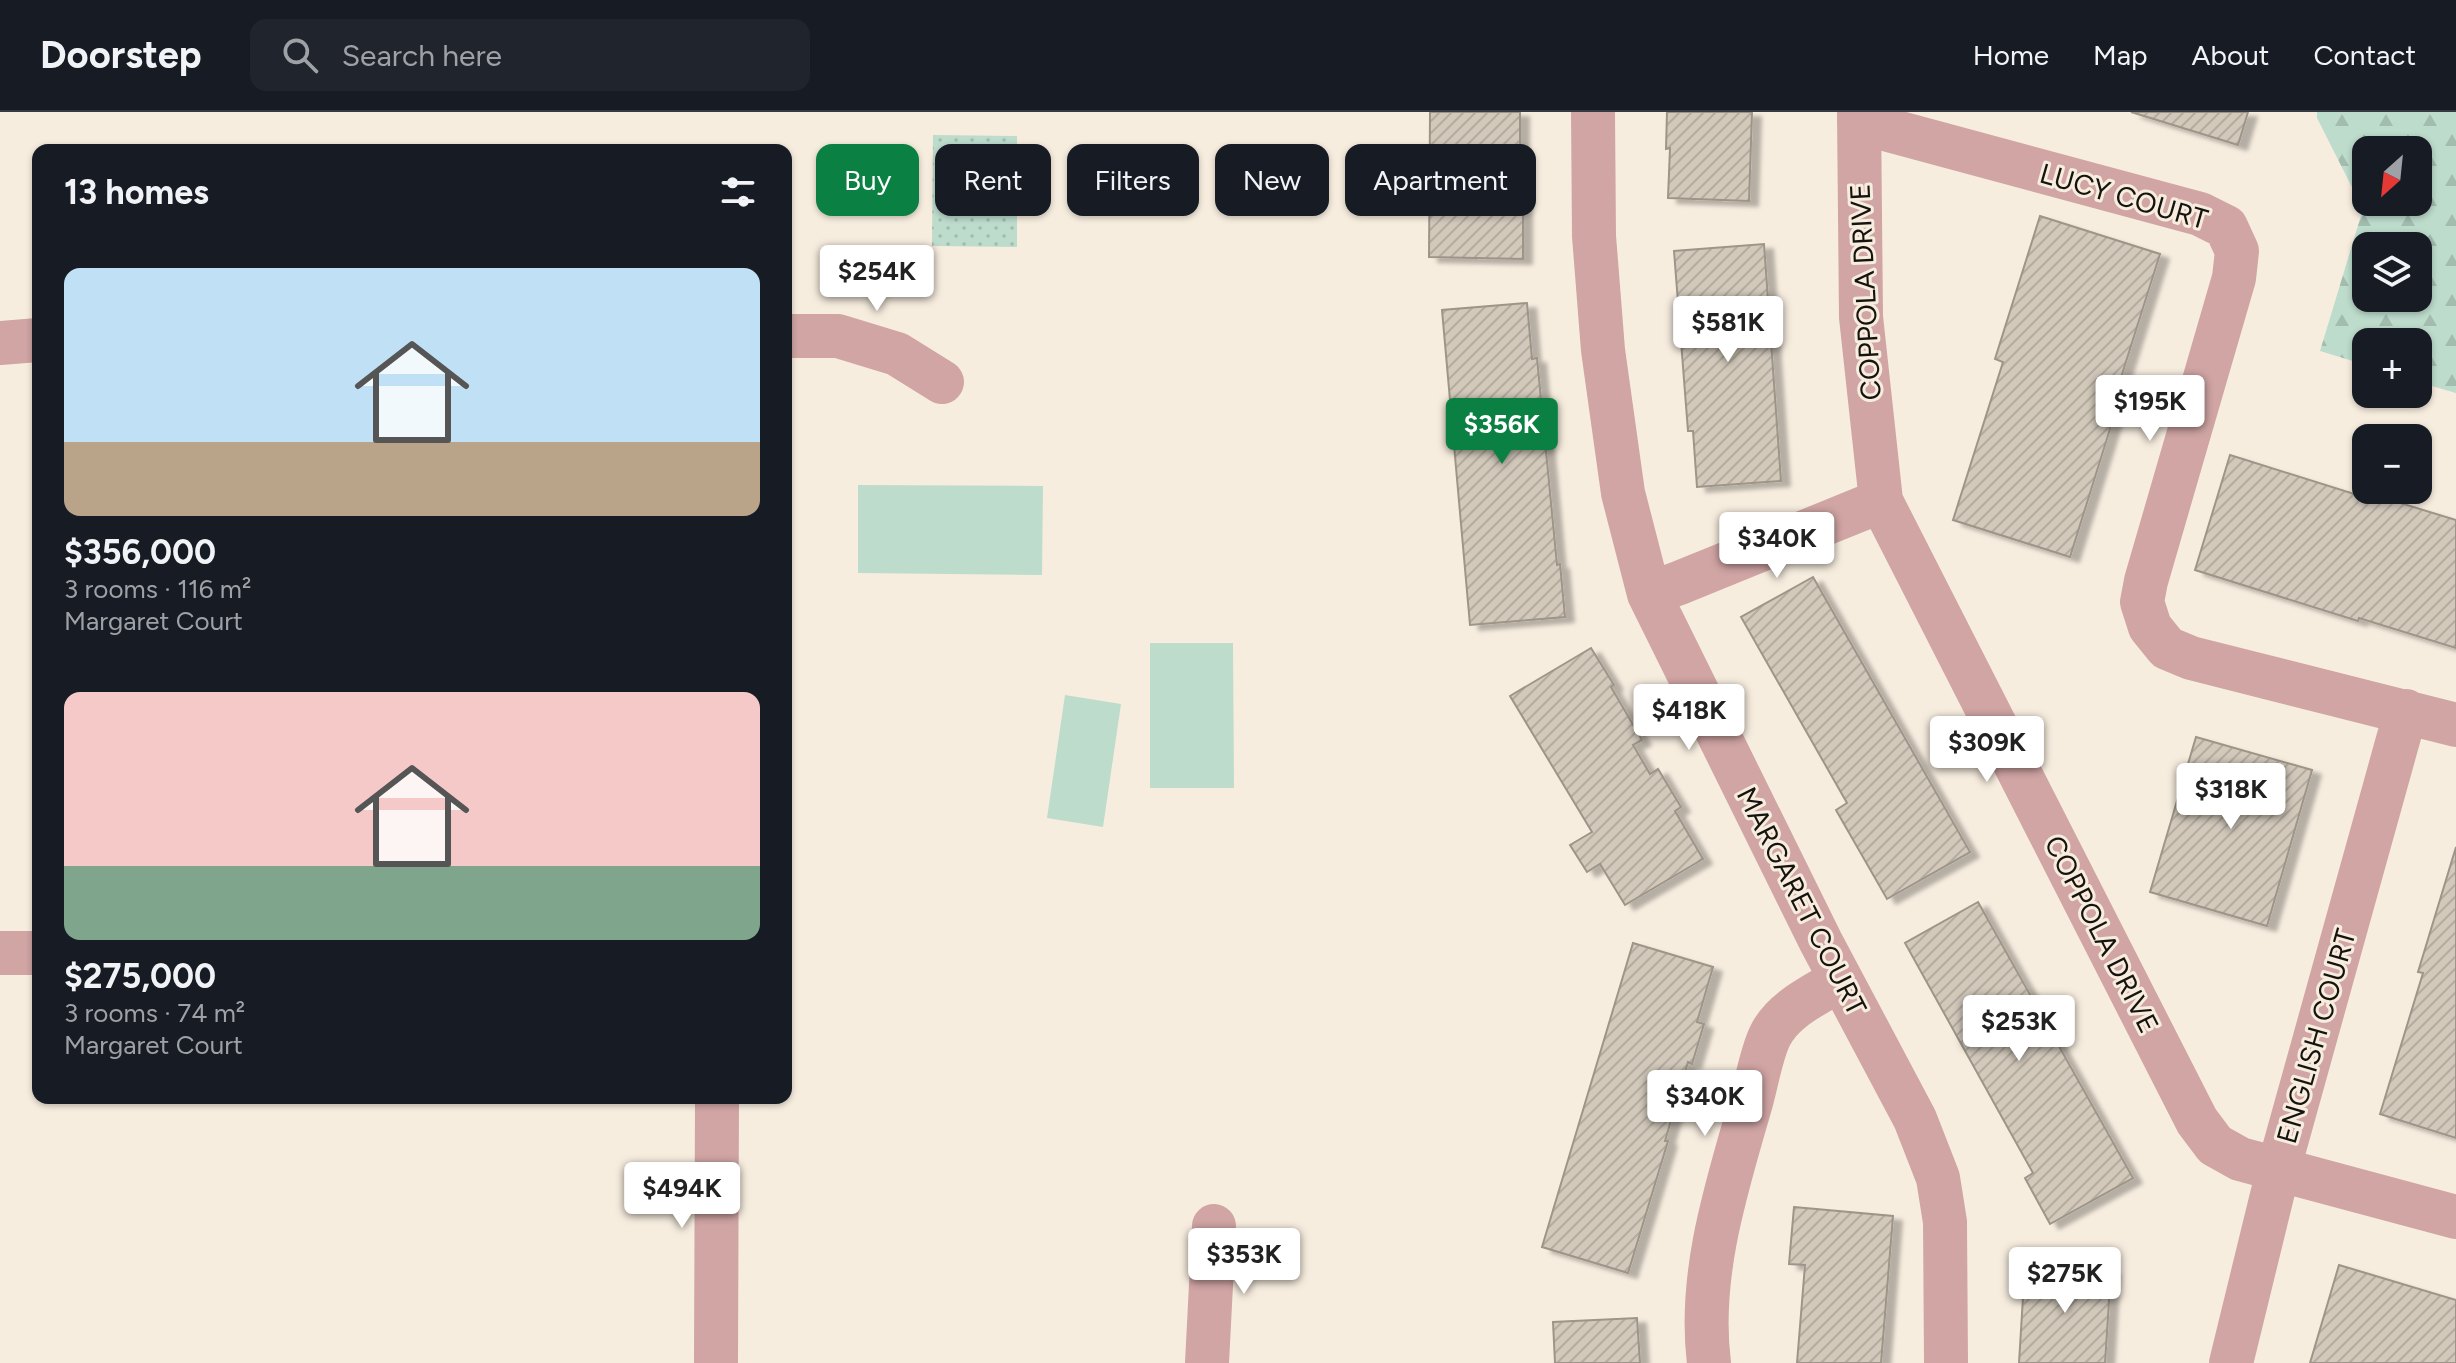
<!DOCTYPE html>
<meta charset="utf-8">
<style>
:root{--surface:#171b24;--page:#20242c;--text:#f1f3f6;--muted:#9ea1a6;--line:#363941;--accent:#0b8043}
body{margin:0;font-family:Figtree,sans-serif;background:var(--page);color:var(--text);height:100vh;display:flex;flex-direction:column;font-size:30px;white-space:nowrap}
*{box-sizing:border-box;margin:0}
p{font-size:26px;color:var(--muted)}
.icon{flex:none;width:44px;height:44px;fill:none;stroke:currentColor;stroke-width:2;stroke-linecap:round;stroke-linejoin:round}
.map{position:relative;flex:1;overflow:hidden}
.panel{position:absolute;left:32px;top:32px;width:760px;height:960px;display:flex;flex-direction:column;background:var(--surface);border-radius:16px;box-shadow:0 2px 6px #0004}
.panel>*{flex:none}
.hud{position:absolute;left:816px;top:32px;width:760px;height:72px;display:flex;gap:16px}
.needle{width:52px;rotate:207deg}
.fabs{position:absolute;left:2352px;top:24px;display:grid;gap:16px}
.fabs a{display:grid;place-items:center;width:80px;height:80px;border-radius:16px;background:var(--surface);box-shadow:0 2px 6px #0004;font-size:40px}
.price{position:absolute;translate:-50% -68px;padding:0 18px;border-radius:8px;background:#fff;color:#222;font-size:26px;line-height:52px;filter:drop-shadow(0 2px 4px #0008)}
.price::after{content:'';position:absolute;left:50%;top:48px;width:24px;height:18px;margin-left:-12px;background:inherit;clip-path:polygon(0 0,100% 0,50% 100%)}
.price.on{background:var(--accent);color:#fff}
ul{padding:0;list-style:none}
li{display:grid;align-content:center;gap:16px;height:424px;padding:0 32px}
li span{display:grid;place-items:center;height:248px;border-radius:16px;color:#555}
li>.icon{margin-inline-start:auto}
span .icon{width:144px;height:144px;fill:#fffc;stroke-width:1}
li b{font-size:34px}
h2{display:flex;justify-content:space-between;align-items:center;height:96px;padding:0 32px;font-size:34px}
.tag{padding:0 28px;border-radius:16px;background:var(--surface);box-shadow:0 2px 6px #0004;font-size:28px;line-height:72px}
.tag.on{background:var(--accent);color:#fff}
header{display:flex;align-items:center;gap:48px;box-sizing:border-box;height:112px;padding:0 40px;background:var(--surface);border-bottom:2px solid var(--line)}
header strong{font-size:38px}
nav{display:flex;gap:44px;margin-inline-start:auto;font-size:28px}
.search{width:560px;height:72px;background:var(--page);display:flex;align-items:center;gap:20px;box-sizing:border-box;padding:0 28px;border-radius:16px;color:var(--muted);font-size:30px}
.map>svg:first-child{display:block}
.grass{fill:#bddccc}
.forest{fill:url(#forest-firs);fill-rule:evenodd}
.park{fill:url(#park-dots)}
.building{fill:url(#building-hatch);stroke:#9e9588;stroke-width:2;filter:url(#shadow)}
.lines{fill:none;stroke-linecap:round;stroke-linejoin:round}
.minor{stroke:#d0a5a4;stroke-width:44}
.labels{text-anchor:middle;dominant-baseline:central;stroke-width:6;stroke-linejoin:round;paint-order:stroke}
.street-label{font-size:28px;fill:#16120e;stroke:#f7eddf}
</style>
<header>
<strong>Doorstep</strong>
<div class="search"><svg class="icon" aria-label="search" viewBox="0 0 24 24"><circle cx="10" cy="10" r="6"/><path d="M15 15l6 6"/></svg>Search here</div>
<nav><a>Home</a><a>Map</a><a>About</a><a>Contact</a></nav>
</header>
<div class="map">
<svg width="2456" height="1251" viewBox="0 0 2456 1251">
<defs>
<pattern id="forest-firs" width="22" height="20" patternUnits="userSpaceOnUse" patternTransform="scale(2)"><rect width="22" height="20" fill="#bddccc"/><path d="M5 1l3.5 6h-7zM16 11l3.5 6h-7z" fill="#a2bcae"/></pattern>
<pattern id="park-dots" width="8" height="8" patternUnits="userSpaceOnUse" patternTransform="scale(2)"><rect width="8" height="8" fill="#bddccc"/><path d="M2 2h.1M6 6h.1" fill="none" stroke="#a2bcae" stroke-width="1.8" stroke-linecap="round"/></pattern>
<pattern id="building-hatch" width="6" height="6" patternUnits="userSpaceOnUse" patternTransform="scale(2)"><rect width="6" height="6" fill="#d2c9bb"/><path d="M-1 1l2-2M0 6l6-6M5 7l2-2" fill="none" stroke="#b4aca0"/></pattern>
<filter id="shadow"><feDropShadow dx="9" dy="5" stdDeviation="2" flood-color="#0004"/></filter>
</defs>
<rect width="100%" height="100%" fill="#f7eddf"/>
<path class="grass" d="M858,373L1043,374L1042,463L858,461Z
M1150,531H1233L1234,676H1150Z
M1065,583L1121,592L1103,715L1047,706Z"/>
<path class="forest" d="M2317,0H2456V281L2418,270V230H2366V253L2320,239L2363,97L2317,6ZM2366,38H2418V90H2366ZM2366,134H2418V186H2366Z"/>
<path class="park" d="M933,23L1017,24V135L932,134Z"/>
<path class="building" d="M1430,0H1520V85H1523V147L1429,145Z
M1667,0H1752L1749,89L1668,86L1670,36L1666,37Z
M2131,0H2248L2238,33Z
M2040,104L2160,142L2117,278L2105,275L2098,296L2115,301L2070,445L1953,408L2003,250L1995,247Z
M1764,132L1781,369L1697,375L1693,319H1688L1674,139Z
M1527,191L1532,247L1537,246L1557,453L1560,452L1565,505L1470,513L1442,198Z
M2230,343L2370,387L2371,382L2456,408V536L2359,506L2358,509L2195,458Z
M1813,465L1970,740L1887,787L1836,698L1847,691L1741,505Z
M1591,536L1614,573L1611,575L1642,628L1633,633L1650,662L1658,657L1681,695L1675,699L1703,747L1625,793L1600,752L1587,760L1570,733L1592,720L1510,584Z
M2196,625L2312,658L2267,814L2150,780Z
M2456,735V1026L2380,1002L2423,861L2418,860Z
M1978,790L2133,1066L2050,1112L2025,1066L2033,1061L1905,831Z
M1633,831L1713,855L1697,910L1704,912L1692,952L1688,950L1665,1029H1668L1628,1161L1542,1135Z
M1794,1095L1893,1104L1881,1251H1797L1805,1153L1789,1152Z
M2025,1152L2111,1158L2105,1251H2019Z
M2339,1153L2456,1188V1251H2310Z
M1637,1206L1640,1251H1555L1553,1210Z"/>
<g class="lines">
<path class="minor" d="M1593,0L1594,124L1603,238L1623,381L1649,482L1821,830L1915,1007L1938,1066L1945,1110L1946,1251
M1859,0L1861,205L1881,389L2197,1009L2215,1033L2240,1047L2456,1105
M1859,10L2200,102L2226,115L2237,139L2234,166L2146,469L2142,490L2150,515L2167,536L2191,546L2456,613
M786,224H838L897,242L942,270
M0,231L38,228
M1649,482L1679,471L1881,389
M0,841H38
M716,1251L717,986
M1207,1251L1214,1114
M1709,1251C1698,1164 1726,1077 1750,994C1756,974 1761,942 1770,924C1783,897 1815,883 1840,868
M2231,1251L2278,1059L2406,599"/>
</g>
<g class="labels">
<g class="street-label">
<text transform="translate(2124 84) rotate(16)">LUCY COURT</text>
<text transform="translate(1865 180) rotate(-93)">COPPOLA DRIVE</text>
<text transform="translate(1802 789) rotate(63)">MARGARET COURT</text>
<text transform="translate(2102 822) rotate(63)">COPPOLA DRIVE</text>
<text transform="translate(2316 924) rotate(-74)">ENGLISH COURT</text>
</g>
</g>
</svg>
<div class="fabs">
<a><svg class="needle" viewBox="-14 -14 28 28"><path d="M0-13l5 13h-10z" fill="#e53935"/><path d="M0 13l5-13h-10z" fill="#9ea1a6"/></svg></a>
<a><svg class="icon" aria-label="layers" viewBox="0 0 24 24"><path d="M12 4l9 5-9 5-9-5zM3 14l9 5 9-5"/></svg></a>
<a>+</a>
<a>−</a>
</div>
<b class="price" style="left:877px;top:201px">$254K</b>
<b class="price" style="left:1728px;top:252px">$581K</b>
<b class="price" style="left:2150px;top:331px">$195K</b>
<b class="price on" style="left:1502px;top:354px">$356K</b>
<b class="price" style="left:1777px;top:468px">$340K</b>
<b class="price" style="left:1689px;top:640px">$418K</b>
<b class="price" style="left:1987px;top:672px">$309K</b>
<b class="price" style="left:2231px;top:719px">$318K</b>
<b class="price" style="left:2019px;top:951px">$253K</b>
<b class="price" style="left:1705px;top:1026px">$340K</b>
<b class="price" style="left:682px;top:1118px">$494K</b>
<b class="price" style="left:1244px;top:1184px">$353K</b>
<b class="price" style="left:2065px;top:1203px">$275K</b>
<div class="hud">
<a class="tag on">Buy</a>
<a class="tag">Rent</a>
<a class="tag">Filters</a>
<a class="tag">New</a>
<a class="tag">Apartment</a>
</div>
<section class="panel">
<h2>13 homes<svg class="icon" aria-label="filters" viewBox="0 0 24 24"><path d="M4 7h16M4 17h16"/><circle cx="9" cy="7" r="2"/><circle cx="15" cy="17" r="2"/></svg></h2>
<ul>
<li><span style="background:linear-gradient(#bfe0f5 70%,#b9a48a 0)"><svg class="icon" aria-label="home" viewBox="0 0 24 24"><path d="M3 11l9-7 9 7M6 9v11h12V9"/></svg></span><div><b>$356,000</b><p>3 rooms · 116 m²</p><p>Margaret Court</p></div></li>
<li><span style="background:linear-gradient(#f6c9c9 70%,#7fa58c 0)"><svg class="icon" aria-label="home" viewBox="0 0 24 24"><path d="M3 11l9-7 9 7M6 9v11h12V9"/></svg></span><div><b>$275,000</b><p>3 rooms · 74 m²</p><p>Margaret Court</p></div></li>
</ul>
</section>
</div>
